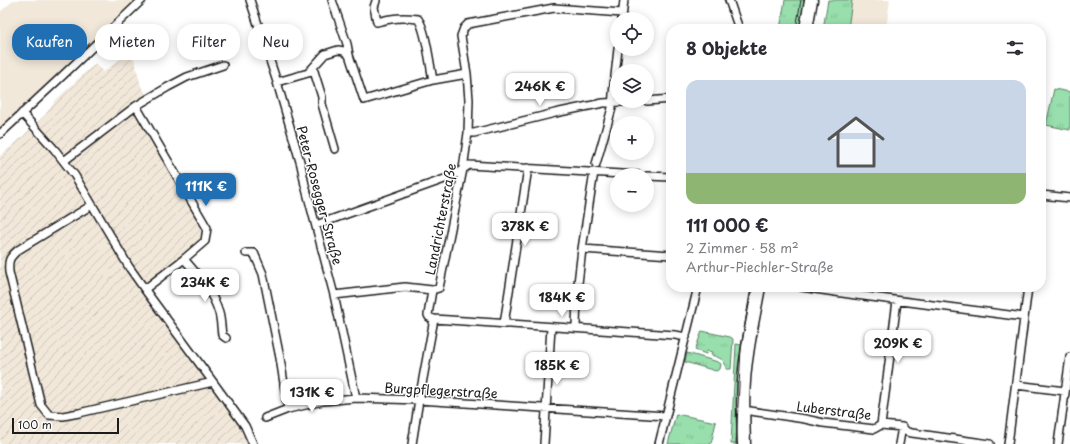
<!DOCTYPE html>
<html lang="de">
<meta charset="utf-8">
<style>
:root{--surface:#fff;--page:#f7f7f7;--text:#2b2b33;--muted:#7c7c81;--line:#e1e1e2;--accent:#1f6fb2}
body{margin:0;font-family:"Playpen Sans",sans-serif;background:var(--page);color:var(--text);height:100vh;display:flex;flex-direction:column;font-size:15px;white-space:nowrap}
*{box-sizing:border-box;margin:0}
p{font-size:13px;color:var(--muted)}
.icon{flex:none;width:22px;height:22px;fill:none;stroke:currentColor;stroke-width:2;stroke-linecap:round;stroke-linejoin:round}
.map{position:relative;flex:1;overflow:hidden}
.sheet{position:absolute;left:666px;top:24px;width:380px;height:268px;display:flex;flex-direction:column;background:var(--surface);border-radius:16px;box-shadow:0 2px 10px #0003}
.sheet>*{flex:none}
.banner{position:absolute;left:12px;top:24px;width:380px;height:36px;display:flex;gap:8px}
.fabs{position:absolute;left:610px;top:12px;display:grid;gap:8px}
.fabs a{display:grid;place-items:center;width:44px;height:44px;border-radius:50%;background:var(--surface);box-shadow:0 2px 10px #0003;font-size:20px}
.scale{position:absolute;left:12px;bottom:10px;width:107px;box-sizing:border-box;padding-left:4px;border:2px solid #1c1c1c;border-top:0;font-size:11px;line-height:14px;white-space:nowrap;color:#1c1c1c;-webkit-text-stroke:3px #fff;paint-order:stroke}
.price{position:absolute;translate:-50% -34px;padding:0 9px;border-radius:8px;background:#fff;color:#222;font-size:13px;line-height:26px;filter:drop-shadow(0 1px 2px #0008)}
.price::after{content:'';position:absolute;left:50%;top:24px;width:12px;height:9px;margin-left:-6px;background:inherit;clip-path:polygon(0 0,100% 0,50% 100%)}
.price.selected{background:var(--accent);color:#fff}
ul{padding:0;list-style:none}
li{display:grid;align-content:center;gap:8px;height:212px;padding:0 20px}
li+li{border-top:1px solid var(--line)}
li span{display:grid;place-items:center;height:124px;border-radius:12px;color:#555}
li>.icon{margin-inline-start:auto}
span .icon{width:72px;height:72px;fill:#fffc;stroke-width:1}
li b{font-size:17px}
h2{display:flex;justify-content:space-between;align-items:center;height:48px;padding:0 20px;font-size:17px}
.tag{padding:0 14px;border-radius:16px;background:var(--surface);box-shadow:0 2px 10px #0003;font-size:14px;line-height:36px}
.tag.selected{background:var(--accent);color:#fff}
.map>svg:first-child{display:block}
.built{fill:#f1e8da}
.industrial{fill:url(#industrial-furrows)}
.grass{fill:url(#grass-tufts);stroke:#5a7e64}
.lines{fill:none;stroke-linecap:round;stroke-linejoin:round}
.minor-casing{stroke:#1c1c1c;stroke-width:10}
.primary-casing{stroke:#1c1c1c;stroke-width:15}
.minor{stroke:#fff;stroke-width:7}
.primary{stroke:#fff;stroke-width:12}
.tram{stroke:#1c1c1c;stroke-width:1}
.labels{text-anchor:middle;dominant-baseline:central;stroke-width:3;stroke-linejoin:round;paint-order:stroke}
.street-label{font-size:13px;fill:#1c1c1c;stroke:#fff}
</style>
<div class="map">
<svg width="1070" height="444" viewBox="0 0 1070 444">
<defs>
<pattern id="industrial-furrows" width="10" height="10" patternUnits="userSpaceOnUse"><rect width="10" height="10" fill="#f1e8da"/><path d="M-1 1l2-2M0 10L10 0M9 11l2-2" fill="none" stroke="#cec6ba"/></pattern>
<pattern id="grass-tufts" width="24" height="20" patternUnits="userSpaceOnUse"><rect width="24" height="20" fill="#98dfad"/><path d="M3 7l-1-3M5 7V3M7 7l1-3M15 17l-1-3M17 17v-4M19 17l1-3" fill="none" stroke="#82bf94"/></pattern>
</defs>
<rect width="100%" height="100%" fill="#fff"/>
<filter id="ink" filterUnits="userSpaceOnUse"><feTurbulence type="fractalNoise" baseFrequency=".025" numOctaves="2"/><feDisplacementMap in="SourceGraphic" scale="8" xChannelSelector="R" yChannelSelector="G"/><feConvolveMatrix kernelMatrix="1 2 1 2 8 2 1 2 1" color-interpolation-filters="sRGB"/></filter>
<g filter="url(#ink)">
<path class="built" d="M14,0H134V2L0,129V12Z
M852,0H890L886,29H848Z"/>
<path class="industrial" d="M132,51L141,86L147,95L135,103L207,227L204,241L146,283L217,383L242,415L250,430L254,444H0V156L22,137L45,115L56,100L95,63L103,72Z"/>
<path class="grass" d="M785,0H807L802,29H780Z
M828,0H852L848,29H823Z
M1054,89L1070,92V130L1046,125Z
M702,331L730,337L733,339L731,369H726C725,359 720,358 711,355L712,352L707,351L706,354L695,350Z
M736,344L742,345L739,444H731Z
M687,353L718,362L721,364L720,369L716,371L685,362Z
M676,414L716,422L711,444H668Z"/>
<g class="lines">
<defs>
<path id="minor" d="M250,0L277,82L301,165L305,185L334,295L356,398
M332,0L347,44L349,55
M729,0L739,29
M376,1L374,7L377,22C392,18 402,17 418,19C426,29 430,66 433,80
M622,19L624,0
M313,68L322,97V104L335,149
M277,82L308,73L325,54L338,50L344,51L349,55L364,100L433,80L467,74
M647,101L671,99
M136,106L207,228L205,241L184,259L145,289
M22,113L55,150L75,176L129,267L148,294L213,382L245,426L253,444
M468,133H474L555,113L603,103L639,101
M0,134L59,79L142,0
M64,161L136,106L168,87L187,77L223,65
M596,164L612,108L613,94L618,49
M647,176L671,177
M1041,195L1070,198
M92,205L18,250C9,258 8,260 9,272L41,405L49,415L63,416L79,413L213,382
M316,225L453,176L463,169L469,165L639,175
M582,249L671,255
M246,253H254L263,274L280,358L288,409
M184,259C198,275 213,292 219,313C221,320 221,328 222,335L226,338
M801,287L856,295L1024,317
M334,295L405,287L432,290
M434,319L675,335L686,337
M504,324L528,168
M576,328L577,292L582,249L594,172
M1016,385L1065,391
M743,411H750L805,419L823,423L874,429L881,425L902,427L907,432L912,433L990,444
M265,418L288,409L323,401L356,398L419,400L666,416
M881,425L897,301
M412,444L419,400L434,319L429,317L428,315L432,290L439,288L463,169L468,133L469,100L467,74L461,36L464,28L468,24L554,8L622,13
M544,444L551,327
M659,444L698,287
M899,444L902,427
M1008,444L1028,287
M1058,444L1070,357"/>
<path id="primary" d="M806,29L811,0
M744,444C743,414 742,384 747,354C750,332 755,309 759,287"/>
</defs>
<use href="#minor" class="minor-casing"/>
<use href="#primary" class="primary-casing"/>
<use href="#minor" class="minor"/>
<use href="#primary" class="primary"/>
<path class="tram" d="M796,29L801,0
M736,444L741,348L751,287"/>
</g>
</g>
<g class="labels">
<g class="street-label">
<text transform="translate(320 195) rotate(75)">Peter-Rosegger-Straße</text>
<text transform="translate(440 219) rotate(-79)">Landrichterstraße</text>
<text transform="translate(441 390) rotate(3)">Burgpflegerstraße</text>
<text transform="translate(834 410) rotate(7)">Luberstraße</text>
</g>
</g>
</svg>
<div class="fabs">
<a><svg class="icon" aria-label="locate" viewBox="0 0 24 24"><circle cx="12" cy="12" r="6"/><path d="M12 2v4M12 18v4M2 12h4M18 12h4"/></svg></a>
<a><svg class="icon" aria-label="layers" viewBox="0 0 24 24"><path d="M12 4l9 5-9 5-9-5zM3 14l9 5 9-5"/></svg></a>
<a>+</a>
<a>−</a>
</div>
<div class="scale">100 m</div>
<b class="price" style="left:540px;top:107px">246K €</b>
<b class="price selected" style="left:206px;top:207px">111K €</b>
<b class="price" style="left:525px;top:247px">378K €</b>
<b class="price" style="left:205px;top:303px">234K €</b>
<b class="price" style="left:562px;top:318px">184K €</b>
<b class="price" style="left:898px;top:364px">209K €</b>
<b class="price" style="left:557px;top:386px">185K €</b>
<b class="price" style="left:312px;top:413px">131K €</b>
<div class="banner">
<a class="tag selected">Kaufen</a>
<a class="tag">Mieten</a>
<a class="tag">Filter</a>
<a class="tag">Neu</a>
</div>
<section class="sheet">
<h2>8 Objekte<svg class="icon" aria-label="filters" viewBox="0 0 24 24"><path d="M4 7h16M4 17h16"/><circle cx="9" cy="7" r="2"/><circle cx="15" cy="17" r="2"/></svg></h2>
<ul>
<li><span style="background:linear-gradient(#c9d6e8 75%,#8fb573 0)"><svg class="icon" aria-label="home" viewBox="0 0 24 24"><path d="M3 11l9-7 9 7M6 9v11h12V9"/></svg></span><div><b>111 000 €</b><p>2 Zimmer · 58 m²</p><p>Arthur-Piechler-Straße</p></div></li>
</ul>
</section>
</div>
